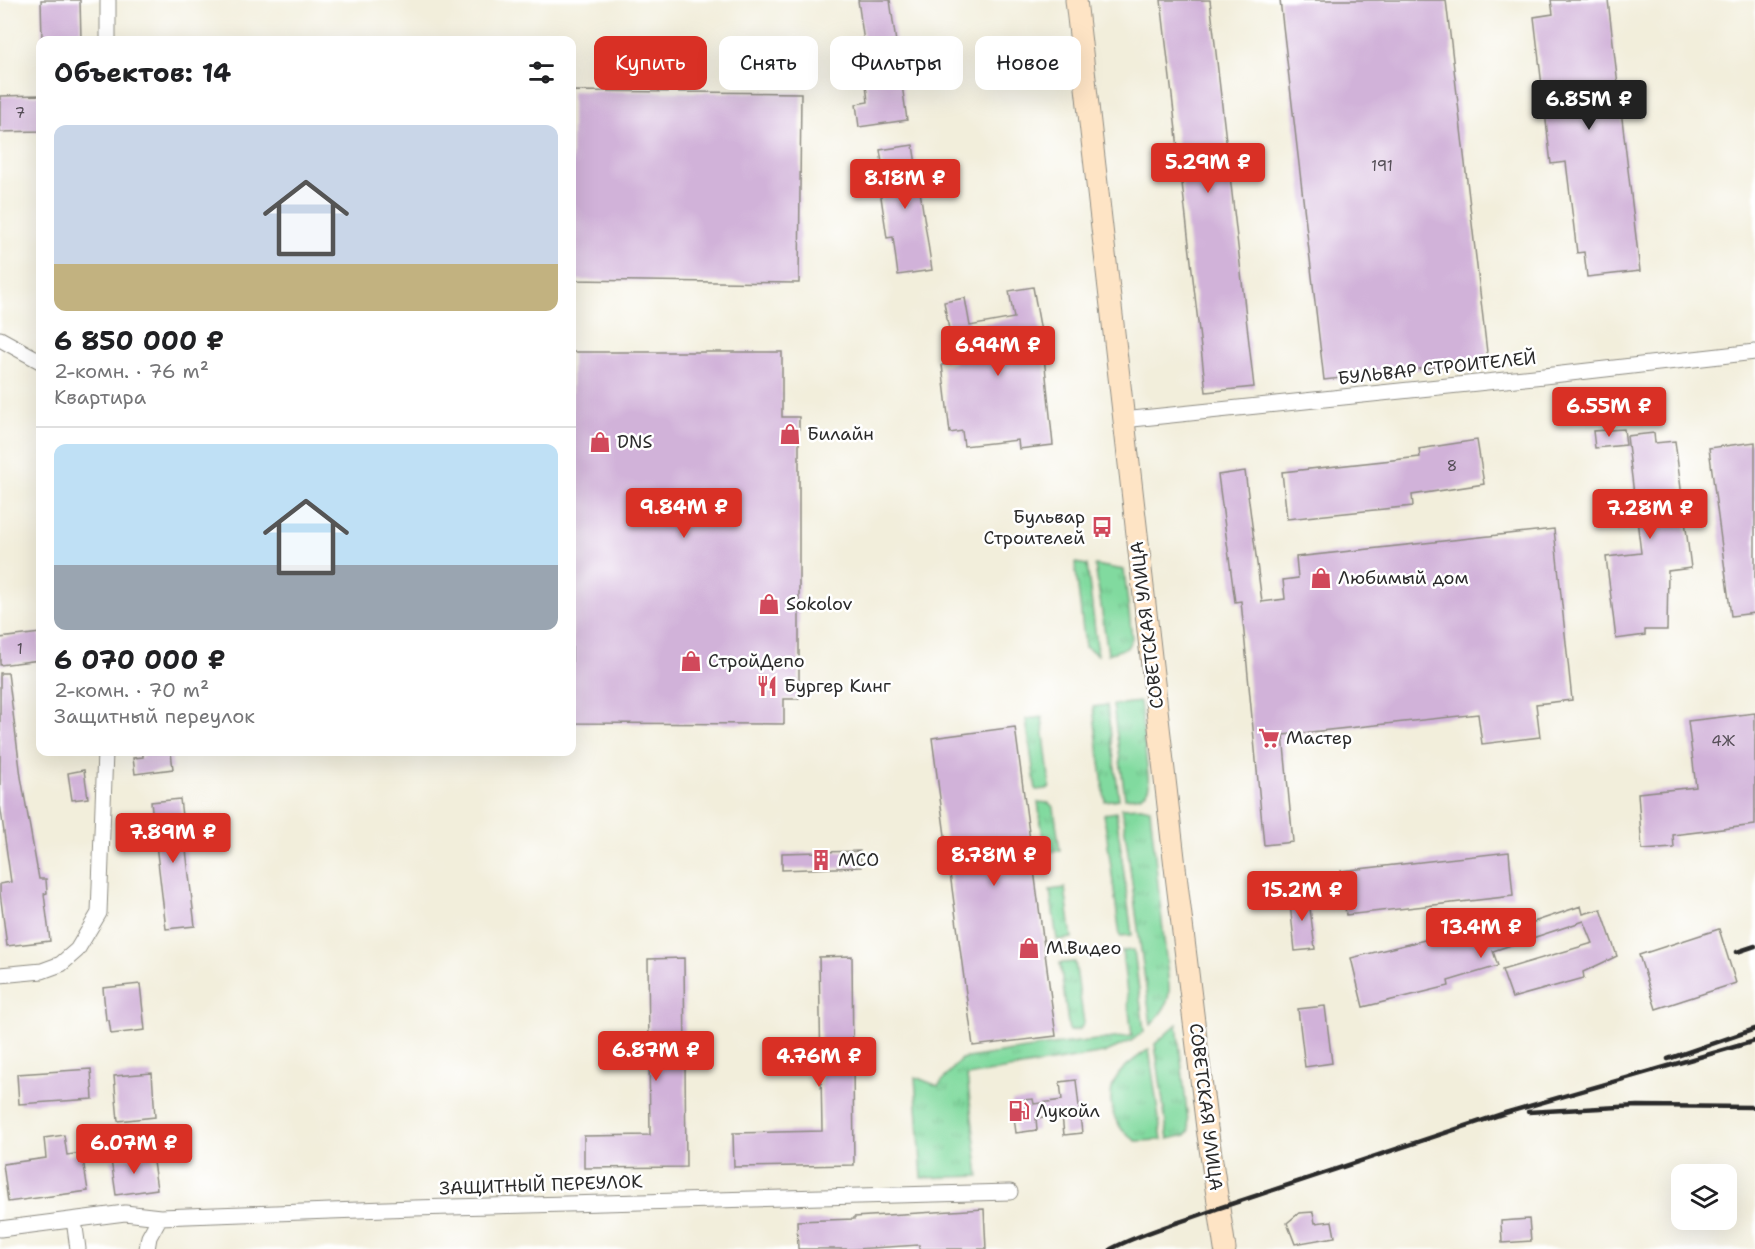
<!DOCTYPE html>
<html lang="ru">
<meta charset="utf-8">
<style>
:root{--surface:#fff;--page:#f6f6f6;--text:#202124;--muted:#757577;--line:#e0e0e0;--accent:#d93025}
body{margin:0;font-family:"Shantell Sans",sans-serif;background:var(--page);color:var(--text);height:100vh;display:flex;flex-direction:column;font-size:22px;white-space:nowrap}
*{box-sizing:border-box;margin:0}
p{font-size:20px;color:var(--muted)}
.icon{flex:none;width:33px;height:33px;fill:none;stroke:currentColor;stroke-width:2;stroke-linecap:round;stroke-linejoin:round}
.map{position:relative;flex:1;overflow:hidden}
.drawer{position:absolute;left:36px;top:36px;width:540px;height:720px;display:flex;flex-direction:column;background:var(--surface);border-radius:12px;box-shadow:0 6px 24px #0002}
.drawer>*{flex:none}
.hud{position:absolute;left:594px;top:36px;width:570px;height:54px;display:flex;gap:12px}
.controls{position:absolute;left:1671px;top:1164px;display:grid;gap:12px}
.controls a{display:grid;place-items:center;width:66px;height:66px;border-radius:12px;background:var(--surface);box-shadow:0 6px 24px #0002;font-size:30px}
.price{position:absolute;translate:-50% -51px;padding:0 14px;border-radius:6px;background:var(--accent);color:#fff;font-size:20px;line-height:39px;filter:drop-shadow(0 2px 3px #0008)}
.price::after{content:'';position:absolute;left:50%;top:36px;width:18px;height:14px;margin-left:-9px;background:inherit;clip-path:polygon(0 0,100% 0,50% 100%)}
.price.current{background:#222;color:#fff}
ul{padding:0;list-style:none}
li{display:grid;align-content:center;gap:12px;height:318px;padding:0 18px}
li+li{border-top:2px solid var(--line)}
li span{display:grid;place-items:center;height:186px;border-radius:12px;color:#555}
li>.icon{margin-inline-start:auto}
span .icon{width:108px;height:108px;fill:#fffc;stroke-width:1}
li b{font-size:26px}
h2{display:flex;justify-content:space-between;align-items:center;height:72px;padding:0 18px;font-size:26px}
.pill{padding:0 21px;border-radius:12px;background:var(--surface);box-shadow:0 6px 24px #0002;font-size:21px;line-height:54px}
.pill.current{background:var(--accent);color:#fff}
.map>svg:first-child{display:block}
.grass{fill:url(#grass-tufts);stroke:#568265;stroke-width:1.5}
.building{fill:#d1b2d9}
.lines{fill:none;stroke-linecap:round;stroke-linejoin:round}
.minor-casing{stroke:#8e8c83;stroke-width:17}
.secondary-casing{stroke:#8e8c83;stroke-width:23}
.minor{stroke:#fff;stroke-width:15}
.secondary{stroke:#fee4c5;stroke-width:21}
.rail{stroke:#2b2b2b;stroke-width:4.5}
.labels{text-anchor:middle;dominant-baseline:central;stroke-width:5;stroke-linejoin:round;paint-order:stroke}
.number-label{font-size:15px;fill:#544d56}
.street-label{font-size:18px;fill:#2b2b2b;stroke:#fff}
.poi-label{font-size:18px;fill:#2b2b2b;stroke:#fff;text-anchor:start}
</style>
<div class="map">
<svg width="1755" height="1249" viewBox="0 0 1755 1249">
<defs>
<pattern id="grass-tufts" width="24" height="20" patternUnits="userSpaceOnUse" patternTransform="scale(1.5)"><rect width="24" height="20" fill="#81da9f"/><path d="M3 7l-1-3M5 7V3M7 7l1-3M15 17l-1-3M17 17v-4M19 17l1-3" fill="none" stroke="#70bb89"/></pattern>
</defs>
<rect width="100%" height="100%" fill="#fff"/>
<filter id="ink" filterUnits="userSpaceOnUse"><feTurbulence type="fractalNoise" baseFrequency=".0167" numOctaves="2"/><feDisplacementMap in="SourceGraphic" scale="12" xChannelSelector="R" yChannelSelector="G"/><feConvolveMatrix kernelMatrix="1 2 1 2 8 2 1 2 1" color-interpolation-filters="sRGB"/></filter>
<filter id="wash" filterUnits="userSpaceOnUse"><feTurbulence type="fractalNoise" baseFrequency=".008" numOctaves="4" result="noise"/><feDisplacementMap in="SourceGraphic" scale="24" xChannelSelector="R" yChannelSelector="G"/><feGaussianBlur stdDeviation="1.35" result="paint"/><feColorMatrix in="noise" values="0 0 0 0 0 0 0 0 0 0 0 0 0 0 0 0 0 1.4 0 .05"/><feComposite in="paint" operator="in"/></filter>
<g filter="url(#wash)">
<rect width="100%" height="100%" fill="#f2eedb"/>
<path class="grass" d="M1075,563L1087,565L1098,655L1085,647Z
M1095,565L1124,570L1132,638L1127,648L1108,654Z
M1140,702L1149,785C1147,798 1136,797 1125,798L1113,705Z
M1107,705L1119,799L1105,801L1093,707Z
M1042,717L1050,787L1047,789L1036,790L1026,719Z
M1038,802L1049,803L1054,808L1060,851L1045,852Z
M1141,807L1150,809L1169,986C1170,1004 1162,1012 1151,1025L1122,808Z
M1116,812L1132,935L1120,936L1104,814Z
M1065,888L1072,938L1057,940L1050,890Z
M1134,950L1144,1031L1131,1041L1104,1053L967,1076L979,1176L922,1178L915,1077L938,1086L961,1059L1052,1045L1132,1036L1122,951Z
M1075,962L1084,1023L1080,1029L1069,1031L1060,963Z
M1177,1024L1189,1131L1186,1135L1168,1139L1155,1044Z
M1149,1049L1162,1140L1136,1141C1131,1137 1124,1133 1121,1128C1109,1113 1107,1089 1119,1074C1127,1063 1138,1057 1149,1049Z"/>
<g id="blocks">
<path class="building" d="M41,0H80L81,40H42Z
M858,0H890L907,120L859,127L856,104L868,102L865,76L852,78L849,51L865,49Z
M1161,0H1210L1254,387L1206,392Z
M1280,0H1446L1488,361L1324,380Z
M1551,0H1608L1640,271L1587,277L1584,252L1577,253L1566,162L1551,164L1534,17L1553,14Z
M572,91L801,93L799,283L572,280Z
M40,95V131L0,132V96Z
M913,145L932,270L898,275L893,237L887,238L880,190L886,189L880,150Z
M1033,287L1042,337L1053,445L1019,449L1018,440L964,446L962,431L950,433L942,365L955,363L944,302L965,298L970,326L1014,318L1009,291Z
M572,352H782V417H799V699H784V724L572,723Z
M1624,429L1626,445L1595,448L1593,431Z
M1654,433L1655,443L1675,441L1691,568L1668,571L1667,630H1645V635L1616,639L1606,557L1641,553L1627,436Z
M1477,440L1484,484L1412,495L1413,506L1287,519L1282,472L1420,457L1419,449Z
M1755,442V613L1731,616L1709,448Z
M1245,471L1262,602L1285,599L1283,580L1298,578L1296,557L1554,529L1572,700L1536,704L1540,737L1482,744L1478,714L1283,735L1293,842L1264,845L1241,601L1235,602L1218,475Z
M40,633V660L0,665V638Z
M0,673H8L21,777L39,879H46L47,893L44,894L50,941L7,946L0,893V884L11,882L0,804Z
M1755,713V825L1673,835L1674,848L1642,850L1638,793L1696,787L1688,721Z
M1015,727L1056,1036L973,1046L932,738Z
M143,752H171L173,769L135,774L133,758L143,757Z
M84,770L88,798L72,800L68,773Z
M180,799L195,926L166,929L151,802Z
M860,851L861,867L782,870V853Z
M1509,852L1513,896L1346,915L1341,871Z
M1308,892L1315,949L1295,951L1289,894Z
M1581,906L1583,914L1601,909L1617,956L1583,972L1584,978L1512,998L1502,970L1593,943L1584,921L1493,951L1498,966L1448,981L1449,986L1363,1007L1351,958L1437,937V939L1497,921L1501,933Z
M1719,929L1736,983L1656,1009L1639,955Z
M852,956L854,1165L734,1167L733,1133L822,1131L819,957Z
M684,958L686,1167L584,1168V1136L650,1135L648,959Z
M140,984L145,1030L111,1034L109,1020H106L103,988Z
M1325,1006L1332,1063L1305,1067L1298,1009Z
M91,1069L93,1099L19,1104L17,1074Z
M152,1073L155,1117L118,1121L114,1076Z
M1076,1080L1082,1133L1064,1135L1062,1115L1036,1118L1037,1130L1016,1133L1012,1101L1033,1099L1034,1104L1062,1100L1060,1082Z
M64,1135L67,1155L82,1153L88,1191L8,1202L3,1164L46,1158L44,1138Z
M152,1155L157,1189L116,1195L111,1160Z
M984,1209L986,1249H919V1245L856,1249H798L797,1221L854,1219V1217Z
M1313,1212L1315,1223L1332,1221L1335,1237L1295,1244L1287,1223L1299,1213Z
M1529,1219L1531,1241L1502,1243L1501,1221Z"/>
</g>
</g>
<g filter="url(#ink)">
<use href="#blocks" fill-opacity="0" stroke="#8e8c83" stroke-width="1.5"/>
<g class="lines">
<defs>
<path id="minor" d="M108,0V40
M0,339L40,361
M1123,420L1544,376L1755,352
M0,975L42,971L61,964L77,950L99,913L105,752
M74,1220L78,1249
M0,1229L125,1213L160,1217L414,1208L1010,1192
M147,1249L149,1237L160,1217"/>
<path id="secondary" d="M1076,0L1175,867L1207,1128L1225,1249"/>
</defs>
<use href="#minor" class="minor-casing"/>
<use href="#secondary" class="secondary-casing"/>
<use href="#minor" class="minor"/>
<use href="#secondary" class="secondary"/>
<path class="rail" d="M1737,952L1755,946
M1668,1059L1755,1029
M1528,1112L1637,1106L1755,1107
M1111,1249C1145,1231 1183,1222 1219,1208L1505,1113L1755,1041"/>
</g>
</g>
<defs>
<symbol id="shop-bare" viewBox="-9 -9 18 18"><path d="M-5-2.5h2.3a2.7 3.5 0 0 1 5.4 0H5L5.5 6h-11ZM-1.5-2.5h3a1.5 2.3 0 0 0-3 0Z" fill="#d1495b" stroke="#fff" stroke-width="2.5" paint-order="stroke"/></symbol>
<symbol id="bus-bare" viewBox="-9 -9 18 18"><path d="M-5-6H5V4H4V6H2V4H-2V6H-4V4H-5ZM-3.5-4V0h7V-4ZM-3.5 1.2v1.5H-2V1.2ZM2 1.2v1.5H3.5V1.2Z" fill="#d1495b" stroke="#fff" stroke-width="2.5" paint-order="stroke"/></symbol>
<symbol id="restaurant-bare" viewBox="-9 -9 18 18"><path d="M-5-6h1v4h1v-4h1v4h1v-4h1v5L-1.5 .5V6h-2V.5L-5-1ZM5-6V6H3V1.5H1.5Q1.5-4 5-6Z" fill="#d1495b" stroke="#fff" stroke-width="2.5" paint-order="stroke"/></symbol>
<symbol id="supermarket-bare" viewBox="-9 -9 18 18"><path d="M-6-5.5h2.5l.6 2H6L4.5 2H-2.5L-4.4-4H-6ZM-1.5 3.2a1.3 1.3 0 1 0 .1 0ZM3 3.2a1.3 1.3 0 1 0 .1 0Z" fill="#d1495b" stroke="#fff" stroke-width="2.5" paint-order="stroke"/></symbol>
<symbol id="building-bare" viewBox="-9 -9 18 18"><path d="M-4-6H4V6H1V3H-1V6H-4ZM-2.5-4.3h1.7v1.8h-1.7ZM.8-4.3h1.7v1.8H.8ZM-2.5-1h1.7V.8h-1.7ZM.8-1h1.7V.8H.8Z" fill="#d1495b" stroke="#fff" stroke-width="2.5" paint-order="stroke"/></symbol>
<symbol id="fuel-bare" viewBox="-9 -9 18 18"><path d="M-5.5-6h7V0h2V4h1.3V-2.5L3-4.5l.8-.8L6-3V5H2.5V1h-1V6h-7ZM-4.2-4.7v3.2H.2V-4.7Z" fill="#d1495b" stroke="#fff" stroke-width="2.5" paint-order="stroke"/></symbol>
</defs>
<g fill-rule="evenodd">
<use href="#shop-bare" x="775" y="419" width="30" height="30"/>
<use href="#shop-bare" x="585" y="427" width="30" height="30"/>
<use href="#bus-bare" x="1087" y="512" width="30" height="30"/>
<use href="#shop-bare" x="1306" y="563" width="30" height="30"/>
<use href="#shop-bare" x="754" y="589" width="30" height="30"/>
<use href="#shop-bare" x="676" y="646" width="30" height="30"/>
<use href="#restaurant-bare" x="752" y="671" width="30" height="30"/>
<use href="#supermarket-bare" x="1254" y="723" width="30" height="30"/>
<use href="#building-bare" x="806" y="845" width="30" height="30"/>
<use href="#shop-bare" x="1014" y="933" width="30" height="30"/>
<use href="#fuel-bare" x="1004" y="1096" width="30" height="30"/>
</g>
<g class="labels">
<g class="number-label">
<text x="20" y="113">7</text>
<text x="1382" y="166">191</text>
<text x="1452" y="466">8</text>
<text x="20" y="649">1</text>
<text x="1723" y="741">4Ж</text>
</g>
<g class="street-label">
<text transform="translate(1437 368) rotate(-6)">БУЛЬВАР СТРОИТЕЛЕЙ</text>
<text transform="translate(1147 625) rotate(-97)">СОВЕТСКАЯ УЛИЦА</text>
<text transform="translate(1206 1107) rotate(83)">СОВЕТСКАЯ УЛИЦА</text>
<text transform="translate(541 1185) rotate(-2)">ЗАЩИТНЫЙ ПЕРЕУЛОК</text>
</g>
<g class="poi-label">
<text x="807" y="434">Билайн</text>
<text x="617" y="442">DNS</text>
<text x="1085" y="517" text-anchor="end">Бульвар<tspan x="1085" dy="21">Строителей</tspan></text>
<text x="1338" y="578">Любимый дом</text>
<text x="786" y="604">Sokolov</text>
<text x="708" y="661">СтройДепо</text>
<text x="784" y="686">Бургер Кинг</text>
<text x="1286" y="738">Мастер</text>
<text x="838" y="860">МСО</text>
<text x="1046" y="948">М.Видео</text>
<text x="1036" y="1111">Лукойл</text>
</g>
</g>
</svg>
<div class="controls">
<a><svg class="icon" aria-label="layers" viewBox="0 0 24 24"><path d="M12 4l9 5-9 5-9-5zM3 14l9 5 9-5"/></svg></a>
</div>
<b class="price current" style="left:1589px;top:131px">6.85M ₽</b>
<b class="price" style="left:1208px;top:194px">5.29M ₽</b>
<b class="price" style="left:905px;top:210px">8.18M ₽</b>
<b class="price" style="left:998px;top:377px">6.94M ₽</b>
<b class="price" style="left:1609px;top:438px">6.55M ₽</b>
<b class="price" style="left:684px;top:539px">9.84M ₽</b>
<b class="price" style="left:1650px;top:540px">7.28M ₽</b>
<b class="price" style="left:173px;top:864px">7.89M ₽</b>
<b class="price" style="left:994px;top:887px">8.78M ₽</b>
<b class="price" style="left:1302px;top:922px">15.2M ₽</b>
<b class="price" style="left:1481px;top:959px">13.4M ₽</b>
<b class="price" style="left:656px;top:1082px">6.87M ₽</b>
<b class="price" style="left:819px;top:1088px">4.76M ₽</b>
<b class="price" style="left:134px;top:1175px">6.07M ₽</b>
<div class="hud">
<a class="pill current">Купить</a>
<a class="pill">Снять</a>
<a class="pill">Фильтры</a>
<a class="pill">Новое</a>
</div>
<section class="drawer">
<h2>Объектов: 14<svg class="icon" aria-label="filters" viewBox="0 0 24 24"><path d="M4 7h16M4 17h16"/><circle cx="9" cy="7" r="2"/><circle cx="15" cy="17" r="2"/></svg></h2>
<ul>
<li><span style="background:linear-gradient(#c9d6e8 75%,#c2b280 0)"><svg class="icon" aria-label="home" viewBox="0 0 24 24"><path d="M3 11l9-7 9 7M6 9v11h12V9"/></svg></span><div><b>6 850 000 ₽</b><p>2-комн. · 76 m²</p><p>Квартира</p></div></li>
<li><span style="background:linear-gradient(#bfe0f5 65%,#9aa5b1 0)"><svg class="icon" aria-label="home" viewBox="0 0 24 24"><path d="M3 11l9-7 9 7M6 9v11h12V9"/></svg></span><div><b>6 070 000 ₽</b><p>2-комн. · 70 m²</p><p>Защитный переулок</p></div></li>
</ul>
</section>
</div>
